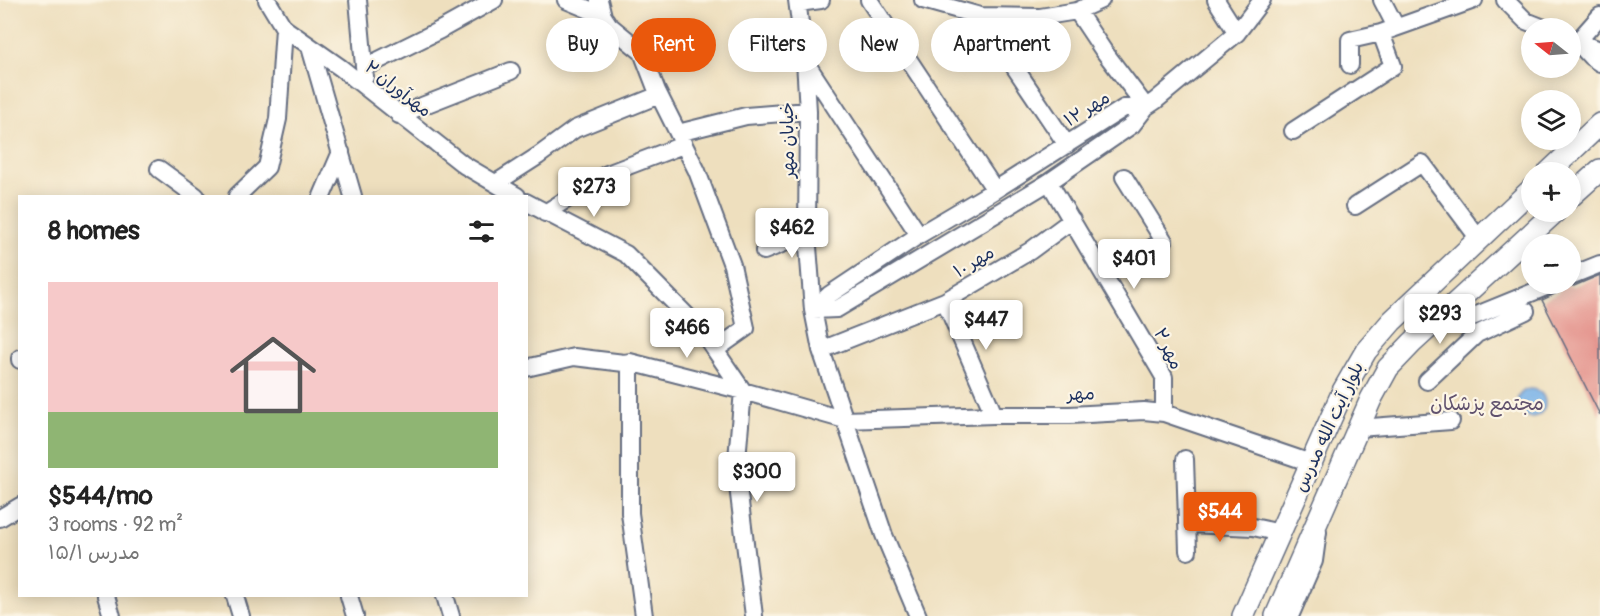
<!DOCTYPE html>
<meta charset="utf-8">
<style>
:root{--surface:#fff;--page:#f6f6f6;--text:#222;--muted:#767676;--accent:#ea580c}
body{margin:0;font-family:Pangolin,"Playpen Sans Arabic",sans-serif;background:var(--page);color:var(--text);height:100vh;display:flex;flex-direction:column;font-size:22px;white-space:nowrap}
*{box-sizing:border-box;margin:0}
p{font-size:20px;color:var(--muted)}
.icon{flex:none;width:33px;height:33px;fill:none;stroke:currentColor;stroke-width:2;stroke-linecap:round;stroke-linejoin:round}
.map{position:relative;flex:1;overflow:hidden}
.panel{position:absolute;left:18px;top:195px;width:510px;height:402px;display:flex;flex-direction:column;background:var(--surface);border-radius:0px;box-shadow:0 3px 15px #0003}
.panel>*{flex:none}
.guide{position:absolute;left:546px;top:18px;width:570px;height:54px;display:flex;gap:12px}
.needle{width:39px;rotate:287deg}
.buttons{position:absolute;left:1521px;top:18px;display:grid;gap:12px}
.buttons a{display:grid;place-items:center;width:60px;height:60px;border-radius:50%;background:var(--surface);box-shadow:0 3px 15px #0003;font-size:30px}
.price{position:absolute;translate:-50% -51px;padding:0 14px;border-radius:6px;background:#fff;color:#222;font-size:20px;line-height:39px;filter:drop-shadow(0 2px 3px #0008)}
.price::after{content:'';position:absolute;left:50%;top:36px;width:18px;height:14px;margin-left:-9px;background:inherit;clip-path:polygon(0 0,100% 0,50% 100%)}
.price.selected{background:var(--accent);color:#fff}
ul{padding:0;list-style:none}
li{display:grid;align-content:center;gap:12px;height:318px;padding:0 30px}
li span{display:grid;place-items:center;height:186px;border-radius:0px;color:#555}
li>.icon{margin-inline-start:auto}
span .icon{width:108px;height:108px;fill:#fffc;stroke-width:1}
li b{font-size:26px}
h2{display:flex;justify-content:space-between;align-items:center;height:72px;padding:0 30px;font-size:26px}
.chip{padding:0 21px;border-radius:27px;background:var(--surface);box-shadow:0 3px 15px #0003;font-size:21px;line-height:54px}
.chip.selected{background:var(--accent);color:#fff}
.map>svg:first-child{display:block}
.water{fill:#77b1e8;stroke:#4970a3;stroke-width:1.5}
.building{fill:#e4938c}
.lines{fill:none;stroke-linecap:round;stroke-linejoin:round}
.minor-casing{stroke:#656d80;stroke-width:20}
.major-casing{stroke:#656d80;stroke-width:24}
.minor{stroke:#fff;stroke-width:16}
.major{stroke:#fff;stroke-width:21}
.labels{text-anchor:middle;dominant-baseline:central;stroke-width:4.5;stroke-linejoin:round;paint-order:stroke}
.street-label{font-size:18px;fill:#1b2f5e;stroke:#fcf5e5}
.neighbourhood-label{font-size:20px;fill:#61526e;stroke:#fcf5e5}
</style>
<div class="map">
<svg width="1600" height="616" viewBox="0 0 1600 616">
<rect width="100%" height="100%" fill="#fcf5e5"/>
<filter id="ink" filterUnits="userSpaceOnUse"><feTurbulence type="fractalNoise" baseFrequency=".0167" numOctaves="2"/><feDisplacementMap in="SourceGraphic" scale="12" xChannelSelector="R" yChannelSelector="G"/><feConvolveMatrix kernelMatrix="1 2 1 2 8 2 1 2 1" color-interpolation-filters="sRGB"/></filter>
<filter id="wash" filterUnits="userSpaceOnUse"><feTurbulence type="fractalNoise" baseFrequency=".008" numOctaves="4" result="noise"/><feDisplacementMap in="SourceGraphic" scale="24" xChannelSelector="R" yChannelSelector="G"/><feGaussianBlur stdDeviation="1.35" result="paint"/><feColorMatrix in="noise" values="0 0 0 0 0 0 0 0 0 0 0 0 0 0 0 0 0 1.4 0 .05"/><feComposite in="paint" operator="in"/></filter>
<g filter="url(#wash)">
<rect width="100%" height="100%" fill="#eedfbe"/>
<path class="water" d="M1517 403a14 14 0 1 1 28 0a14 14 0 1 1-28 0Z"/>
<g id="blocks">
<path class="building" d="M1600,275V415L1542,300L1557,293L1564,285L1574,286Z"/>
</g>
</g>
<g filter="url(#ink)">
<use href="#blocks" fill-opacity="0" stroke="#656d80" stroke-width="1.5"/>
<g class="lines">
<defs>
<path id="minor" d="M267,0L284,28L341,68L464,165L517,196
M358,0L365,77
M566,0L602,15
M599,0L603,16L609,25L642,52L657,91L697,171L732,265L746,328L715,350
M797,0L805,61L808,111L807,234L813,310L821,350L884,535L918,616
M869,0L995,190
M923,0L980,16L1040,17L1077,11L1101,0
M1216,0L1237,33
M1382,0L1396,27
M1505,0L1526,21L1544,28
M798,3L821,0
M1077,11L1103,50L1146,107
M980,16L1067,145
M1570,39L1600,50
M1577,42L1600,16
M1580,45L1591,57L1600,63
M310,47L353,196
M806,63L919,235
M1350,65V40L1381,33L1474,0
M365,67L440,30L494,0
M399,115L511,71
M1293,131L1393,66L1381,33
M678,133L746,116L808,111
M159,169L196,196
M1049,182L1164,377V413
M496,183L538,156L575,129L659,95
M237,196L267,167L278,119L284,28
M322,196L341,152
M526,202L626,254L702,331L743,391L736,470L754,616
M1355,206L1422,163L1479,239
M545,213L607,174L683,145
M764,251L807,234
M1105,274L1164,241L1124,177
M1570,276L1600,264
M945,301L994,415
M813,310L837,309L1049,182L1132,125L1146,107L1155,101L1237,33L1262,0
M813,310L829,295L919,235L995,190L1124,108L1146,107
M1472,317L1553,284
M821,350L945,301L1030,251L1072,220
M20,358V360
M630,362V513L644,616
M526,368L574,357L624,363L630,362L743,391L845,420L994,415H1070L1144,411L1164,413L1311,463
M1427,381L1477,334L1526,311
M1358,428L1451,421
M1185,459L1188,551
M0,518L20,506
M1188,524L1253,527L1281,533
M106,596L112,616
M235,596L241,616
M349,596L355,616
M445,596L451,616
M1290,616L1314,561L1318,532"/>
<path id="major" d="M1549,172L1600,124
M1570,197L1600,170
M1243,616L1343,391L1366,351L1392,321L1532,189
M1276,616L1371,399L1388,368L1412,343L1555,212"/>
</defs>
<use href="#minor" class="minor-casing"/>
<use href="#major" class="major-casing"/>
<use href="#minor" class="minor"/>
<use href="#major" class="major"/>
</g>
</g>
<g class="labels">
<g class="street-label">
<text transform="translate(398 89) rotate(38)">مهرآوران ۲</text>
<text transform="translate(1087 109) rotate(-32)">مهر ۱۲</text>
<text transform="translate(788 140) rotate(-91)">خیابان مهر</text>
<text transform="translate(974 262) rotate(-31)">مهر ۱۰</text>
<text transform="translate(1168 349) rotate(64)">مهر ۲</text>
<text transform="translate(1081 394) rotate(-2)">مهر</text>
<text transform="translate(1329 427) rotate(-65)">بلوار آیت الله مدرس</text>
</g>
<g class="neighbourhood-label">
<text x="1487" y="403">مجتمع پزشکان</text>
</g>
</g>
</svg>
<div class="buttons">
<a><svg class="needle" viewBox="-14 -14 28 28"><path d="M0-13l5 13h-10z" fill="#e53935"/><path d="M0 13l5-13h-10z" fill="#767676"/></svg></a>
<a><svg class="icon" aria-label="layers" viewBox="0 0 24 24"><path d="M12 4l9 5-9 5-9-5zM3 14l9 5 9-5"/></svg></a>
<a>+</a>
<a>−</a>
</div>
<b class="price" style="left:594px;top:218px">$273</b>
<b class="price" style="left:792px;top:259px">$462</b>
<b class="price" style="left:1134px;top:290px">$401</b>
<b class="price" style="left:1440px;top:345px">$293</b>
<b class="price" style="left:986px;top:351px">$447</b>
<b class="price" style="left:687px;top:359px">$466</b>
<b class="price" style="left:757px;top:503px">$300</b>
<b class="price selected" style="left:1220px;top:543px">$544</b>
<div class="guide">
<a class="chip">Buy</a>
<a class="chip selected">Rent</a>
<a class="chip">Filters</a>
<a class="chip">New</a>
<a class="chip">Apartment</a>
</div>
<section class="panel">
<h2>8 homes<svg class="icon" aria-label="filters" viewBox="0 0 24 24"><path d="M4 7h16M4 17h16"/><circle cx="9" cy="7" r="2"/><circle cx="15" cy="17" r="2"/></svg></h2>
<ul>
<li><span style="background:linear-gradient(#f6c9c9 70%,#8fb573 0)"><svg class="icon" aria-label="home" viewBox="0 0 24 24"><path d="M3 11l9-7 9 7M6 9v11h12V9"/></svg></span><div><b>$544/mo</b><p>3 rooms · 92 m²</p><p>مدرس ۱۵/۱</p></div></li>
</ul>
</section>
</div>
